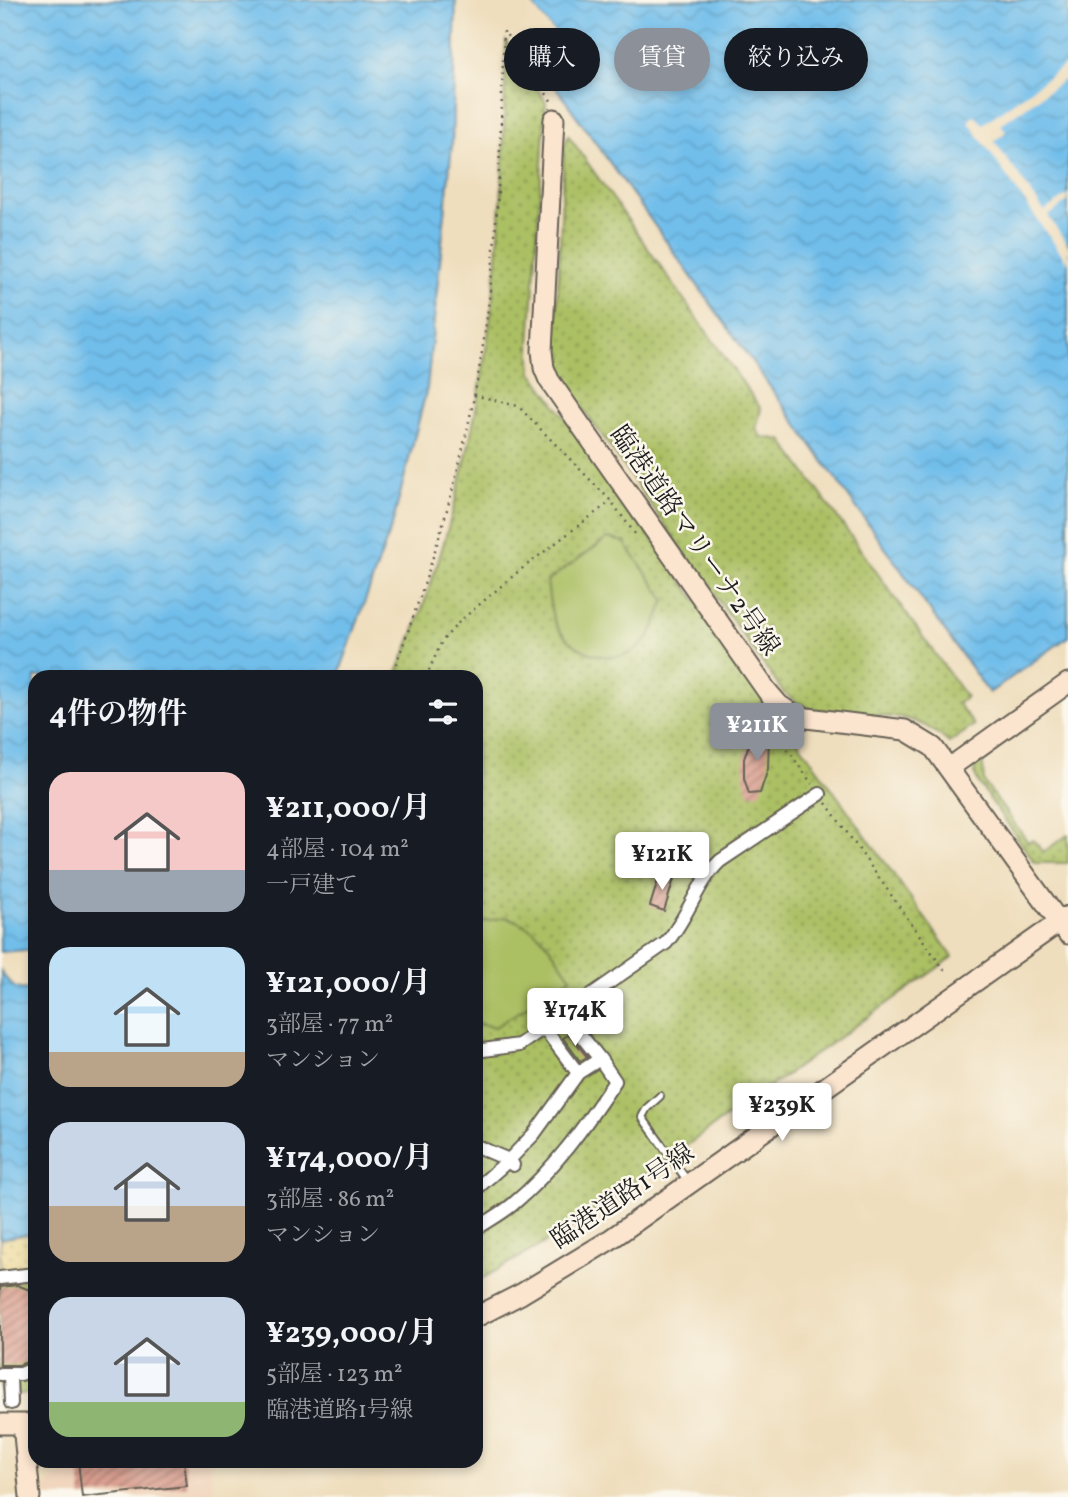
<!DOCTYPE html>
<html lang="ja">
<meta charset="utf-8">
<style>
:root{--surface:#171b24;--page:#242831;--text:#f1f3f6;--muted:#9ea1a6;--accent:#8c9099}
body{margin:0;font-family:Vollkorn,"Noto Serif JP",serif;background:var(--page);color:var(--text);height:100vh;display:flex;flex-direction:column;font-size:26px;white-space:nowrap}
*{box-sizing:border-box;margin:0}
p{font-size:23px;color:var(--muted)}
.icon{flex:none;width:38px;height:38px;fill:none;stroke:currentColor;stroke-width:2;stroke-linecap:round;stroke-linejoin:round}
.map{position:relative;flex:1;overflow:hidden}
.panel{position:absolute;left:28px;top:670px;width:455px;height:798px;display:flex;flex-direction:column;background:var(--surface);border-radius:21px;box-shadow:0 4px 10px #0003}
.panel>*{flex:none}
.banner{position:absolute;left:504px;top:28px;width:458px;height:63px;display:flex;gap:14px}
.price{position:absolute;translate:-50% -60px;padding:0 16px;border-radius:7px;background:#fff;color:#222;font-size:23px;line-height:46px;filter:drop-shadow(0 2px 4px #0008)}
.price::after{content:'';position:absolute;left:50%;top:42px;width:21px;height:16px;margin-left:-10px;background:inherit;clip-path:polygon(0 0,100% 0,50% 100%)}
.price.selected{background:var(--accent);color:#fff}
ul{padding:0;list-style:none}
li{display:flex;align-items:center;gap:21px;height:175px;padding:0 21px}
li span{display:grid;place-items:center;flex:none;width:196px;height:140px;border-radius:21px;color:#555}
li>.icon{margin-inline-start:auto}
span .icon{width:84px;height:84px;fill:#fffc;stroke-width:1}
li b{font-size:30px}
h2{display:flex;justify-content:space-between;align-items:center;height:84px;padding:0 21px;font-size:30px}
.chip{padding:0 24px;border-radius:32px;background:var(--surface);box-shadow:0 4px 10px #0003;font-size:24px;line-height:63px}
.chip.selected{background:var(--accent);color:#fff}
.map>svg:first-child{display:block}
.built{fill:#f1d5bd}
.green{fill:url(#green-dots);stroke:#646e40;stroke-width:2}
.sand{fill:url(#sand-dots);stroke:#857b5d;stroke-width:2}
.pitch{fill:#abbf63;stroke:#646e40;stroke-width:2}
.water{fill:url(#water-waves);stroke:#466d84;stroke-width:2}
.pier{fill:#efdebd}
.building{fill:url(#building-hatch)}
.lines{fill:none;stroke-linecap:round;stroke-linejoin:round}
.lane-casing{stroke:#666054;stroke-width:10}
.street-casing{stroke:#666054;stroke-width:16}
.secondary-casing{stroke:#666054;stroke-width:23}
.path{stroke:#666054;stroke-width:2.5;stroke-dasharray:2 5;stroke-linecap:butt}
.lane{stroke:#fff;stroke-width:6}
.street{stroke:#fff;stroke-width:12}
.secondary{stroke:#fbe5cf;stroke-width:19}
.labels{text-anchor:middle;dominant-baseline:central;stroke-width:5;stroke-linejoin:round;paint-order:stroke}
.street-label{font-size:26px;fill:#1c1c1c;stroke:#fbf7ec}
</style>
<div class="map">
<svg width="1068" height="1497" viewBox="0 0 1068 1497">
<defs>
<pattern id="green-dots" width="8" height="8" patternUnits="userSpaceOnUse" patternTransform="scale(1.75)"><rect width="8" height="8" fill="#abbf63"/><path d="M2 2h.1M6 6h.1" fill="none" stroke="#8a9a51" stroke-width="1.8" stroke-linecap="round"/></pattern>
<pattern id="sand-dots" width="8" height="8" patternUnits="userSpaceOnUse" patternTransform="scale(1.75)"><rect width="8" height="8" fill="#eeda9e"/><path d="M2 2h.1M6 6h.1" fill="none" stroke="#ccba88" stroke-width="1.8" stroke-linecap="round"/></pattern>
<pattern id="water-waves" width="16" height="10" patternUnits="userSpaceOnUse" patternTransform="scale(1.75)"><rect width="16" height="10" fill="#71beeb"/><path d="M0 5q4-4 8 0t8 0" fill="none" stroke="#61a3c9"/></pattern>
<pattern id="building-hatch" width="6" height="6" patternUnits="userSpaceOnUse" patternTransform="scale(1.75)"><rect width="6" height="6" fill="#d99e8f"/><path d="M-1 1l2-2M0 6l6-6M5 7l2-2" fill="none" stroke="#af8074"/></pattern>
</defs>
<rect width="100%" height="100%" fill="#fbf7ec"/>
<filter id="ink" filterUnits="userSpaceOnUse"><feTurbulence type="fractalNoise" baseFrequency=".0143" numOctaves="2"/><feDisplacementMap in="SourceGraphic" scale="14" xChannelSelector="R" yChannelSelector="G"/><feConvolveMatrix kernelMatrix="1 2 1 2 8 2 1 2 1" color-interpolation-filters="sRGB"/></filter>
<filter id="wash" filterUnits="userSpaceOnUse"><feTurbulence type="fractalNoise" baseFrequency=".00686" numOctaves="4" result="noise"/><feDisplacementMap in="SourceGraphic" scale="28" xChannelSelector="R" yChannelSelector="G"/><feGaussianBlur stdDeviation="1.57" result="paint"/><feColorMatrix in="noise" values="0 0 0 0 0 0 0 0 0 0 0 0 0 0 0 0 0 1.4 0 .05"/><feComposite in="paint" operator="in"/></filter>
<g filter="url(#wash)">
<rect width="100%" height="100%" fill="#efdebd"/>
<path class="built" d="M74,1461H210L214,1497H48L47,1487Z"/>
<path class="green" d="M506,41L546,102L530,345L532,372L953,957L564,1232L476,1282V677H395C462,524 494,352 502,185C504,137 505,89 506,41Z
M568,135L761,409L756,429L762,437L782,440L966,697L958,704L974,725L949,743C934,730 923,723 904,718L811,709L801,706L783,692L567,386L559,373L555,355L564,150Z
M980,760L983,765L984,782L1028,842L1033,840L1043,852L1068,835V863H1035L978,782C974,773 972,768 980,760Z
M9,1279L35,1281V1393L0,1395V1280Z"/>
<path class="sand" d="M0,1114L35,1138V1281L0,1280Z"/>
<path class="pitch" d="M608,538L624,542L665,600C659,613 655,630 647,640C622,670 576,656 558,628C550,616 549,595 547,581Z
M506,917C543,929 550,948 571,978L495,1027L479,1024L476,1018V923Z"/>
<path class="water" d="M0,0H456L452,145L427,388L393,522L338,677H35V953L27,950L0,952Z
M532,0H1068V637L989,693L540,65L561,41L532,5Z
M1,971C10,986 17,993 35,988V1233L0,1239Z"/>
<path class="pier" d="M528,0H532V5L561,41L540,65L537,63L557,41L529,7Z
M1068,63V77L1001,124L1006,132L994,141L1044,211L1068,195V201L1048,216L1068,245V263L968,121L974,115L983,124Z"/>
<g id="blocks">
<path class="building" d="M760,731L769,737L768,769L760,793L749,794L744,778V759L748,747Z
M660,874L674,879L664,911L650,906Z
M569,1034L587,1057L580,1061L563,1038Z
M17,1285L35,1292V1359L19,1365H0V1287Z
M78,1461H184L187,1486L82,1497Z"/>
</g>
</g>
<g filter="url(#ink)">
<use href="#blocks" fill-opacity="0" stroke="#666054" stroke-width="2"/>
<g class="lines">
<defs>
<path id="lane" d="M660,1096L647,1108L642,1117L689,1183"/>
<path id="street" d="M564,1014L666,943C688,918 696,884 720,861L820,794
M544,1028L578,1073
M476,1051L519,1045L564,1014L600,1059
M476,1146L509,1160L513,1165
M476,1189L509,1160L534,1134L578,1073L600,1059L615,1081C585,1126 554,1170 512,1205C501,1214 488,1221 476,1229
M0,1278L35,1274
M0,1374H21L35,1368
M10,1376L11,1403"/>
<path id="secondary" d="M554,119L542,351L544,368L549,380L767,691L779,705L791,713L807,718L905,730L933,747L1068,934
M949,768L1068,683
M476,1317L521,1294L608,1241L1068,916
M0,1424H34
M23,1424L30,1497"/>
</defs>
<use href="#lane" class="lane-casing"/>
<use href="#street" class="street-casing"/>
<use href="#secondary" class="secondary-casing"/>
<path class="path" d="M474,395L518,406L611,501L638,538
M391,677C426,586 455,493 474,397C498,277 500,153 504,31L552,102
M426,677L442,641L460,621L519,571L611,501
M759,709L812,784
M826,803L947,974"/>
<use href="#lane" class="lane"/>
<use href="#street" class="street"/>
<use href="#secondary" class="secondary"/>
</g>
</g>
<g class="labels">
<g class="street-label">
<text transform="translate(694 541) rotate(55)">臨港道路マリーナ2号線</text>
<text transform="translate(623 1197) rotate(-34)">臨港道路1号線</text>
</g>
</g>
</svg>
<b class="price selected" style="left:757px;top:763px">¥211K</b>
<b class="price" style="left:662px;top:892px">¥121K</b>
<b class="price" style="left:575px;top:1048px">¥174K</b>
<b class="price" style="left:782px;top:1143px">¥239K</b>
<div class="banner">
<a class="chip">購入</a>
<a class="chip selected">賃貸</a>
<a class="chip">絞り込み</a>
</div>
<section class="panel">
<h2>4件の物件<svg class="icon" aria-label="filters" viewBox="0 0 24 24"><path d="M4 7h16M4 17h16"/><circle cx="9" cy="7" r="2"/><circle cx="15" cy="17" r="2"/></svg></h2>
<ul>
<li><span style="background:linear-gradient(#f6c9c9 70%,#9aa5b1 0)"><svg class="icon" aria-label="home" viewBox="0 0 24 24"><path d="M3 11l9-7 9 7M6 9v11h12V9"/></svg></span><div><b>¥211,000/月</b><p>4部屋 · 104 m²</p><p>一戸建て</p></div></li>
<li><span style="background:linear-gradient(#bfe0f5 75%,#b9a48a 0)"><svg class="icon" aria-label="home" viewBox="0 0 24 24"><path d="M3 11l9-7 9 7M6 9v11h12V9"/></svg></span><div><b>¥121,000/月</b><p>3部屋 · 77 m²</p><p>マンション</p></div></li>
<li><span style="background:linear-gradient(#c9d6e8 60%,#b9a48a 0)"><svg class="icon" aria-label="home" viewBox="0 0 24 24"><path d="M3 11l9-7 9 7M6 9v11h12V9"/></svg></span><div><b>¥174,000/月</b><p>3部屋 · 86 m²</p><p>マンション</p></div></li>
<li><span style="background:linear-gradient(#c9d6e8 75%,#8fb573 0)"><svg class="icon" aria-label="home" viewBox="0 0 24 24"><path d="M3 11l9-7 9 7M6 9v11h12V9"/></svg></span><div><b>¥239,000/月</b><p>5部屋 · 123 m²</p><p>臨港道路1号線</p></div></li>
</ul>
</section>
</div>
